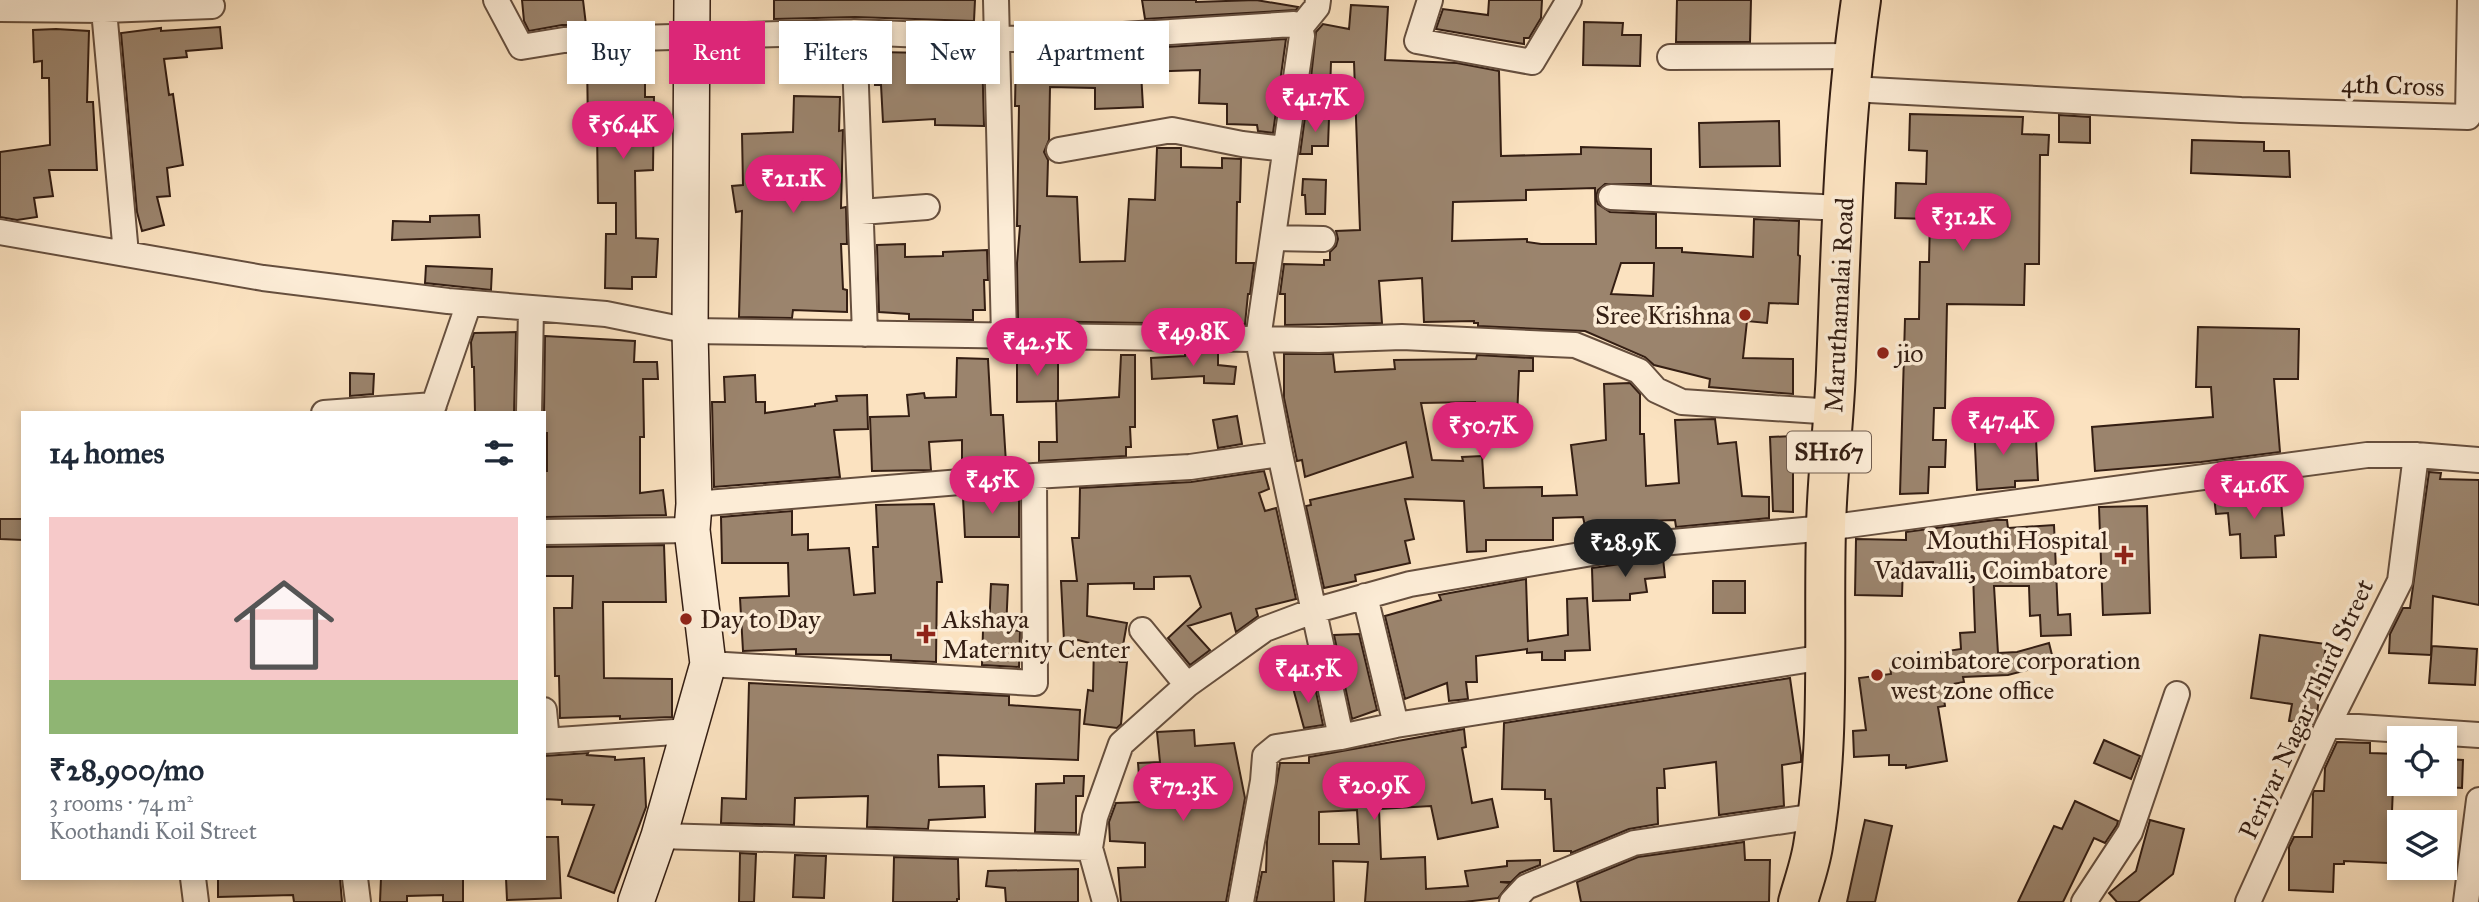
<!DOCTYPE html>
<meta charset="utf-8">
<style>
:root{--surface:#fff;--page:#f2f2f3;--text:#1f2937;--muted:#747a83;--accent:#db2777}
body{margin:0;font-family:"IM FELL Great Primer",serif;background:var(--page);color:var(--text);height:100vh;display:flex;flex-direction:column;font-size:26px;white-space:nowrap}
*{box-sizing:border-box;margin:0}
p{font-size:23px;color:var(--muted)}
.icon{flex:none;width:38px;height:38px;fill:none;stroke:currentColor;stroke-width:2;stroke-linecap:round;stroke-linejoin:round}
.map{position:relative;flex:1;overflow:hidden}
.side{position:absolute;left:21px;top:411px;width:525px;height:469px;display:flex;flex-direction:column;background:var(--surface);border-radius:0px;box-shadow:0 4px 10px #0003}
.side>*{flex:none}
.banner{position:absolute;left:567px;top:21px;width:665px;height:63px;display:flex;gap:14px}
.fabs{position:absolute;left:2387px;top:726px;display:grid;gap:14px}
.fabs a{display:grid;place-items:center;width:70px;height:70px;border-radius:0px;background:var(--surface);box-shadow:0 4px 10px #0003;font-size:35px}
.price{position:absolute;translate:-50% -60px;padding:0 16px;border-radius:24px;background:var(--accent);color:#fff;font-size:23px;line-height:46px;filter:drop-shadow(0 2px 4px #0008)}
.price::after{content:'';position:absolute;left:50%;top:42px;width:21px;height:16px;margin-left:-10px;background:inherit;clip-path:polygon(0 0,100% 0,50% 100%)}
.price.selected{background:#222;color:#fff}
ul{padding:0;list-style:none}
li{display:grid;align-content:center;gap:14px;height:371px;padding:0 28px}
li span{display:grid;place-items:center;height:217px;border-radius:0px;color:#555}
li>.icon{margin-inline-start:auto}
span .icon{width:126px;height:126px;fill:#fffc;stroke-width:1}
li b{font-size:30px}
h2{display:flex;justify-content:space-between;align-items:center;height:84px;padding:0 28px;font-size:30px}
.chip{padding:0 24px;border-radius:0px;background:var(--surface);box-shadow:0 4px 10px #0003;font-size:24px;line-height:63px}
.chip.selected{background:var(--accent);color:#fff}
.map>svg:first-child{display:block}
.building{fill:#9b846d;stroke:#341e13;stroke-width:2;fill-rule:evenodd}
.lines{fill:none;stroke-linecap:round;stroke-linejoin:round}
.street-casing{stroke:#664f3e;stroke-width:28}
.secondary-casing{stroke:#341e13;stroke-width:38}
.primary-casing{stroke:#341e13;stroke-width:42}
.street{stroke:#fcecd6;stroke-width:24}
.secondary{stroke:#fcecd6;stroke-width:35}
.primary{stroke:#fbe2c0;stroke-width:38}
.poi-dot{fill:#8f2418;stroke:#fcecd6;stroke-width:2.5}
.labels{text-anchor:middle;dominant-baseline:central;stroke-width:7;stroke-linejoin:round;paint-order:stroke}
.shield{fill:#fcecd6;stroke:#705c4e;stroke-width:2}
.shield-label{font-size:24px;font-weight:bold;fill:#341e13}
.street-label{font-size:26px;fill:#341e13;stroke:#fcecd6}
.poi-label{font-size:26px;fill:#341e13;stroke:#fcecd6;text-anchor:start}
</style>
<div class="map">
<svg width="2479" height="902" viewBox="0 0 2479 902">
<rect width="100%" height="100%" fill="#fbe2c0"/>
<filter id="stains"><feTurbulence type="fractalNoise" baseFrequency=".00286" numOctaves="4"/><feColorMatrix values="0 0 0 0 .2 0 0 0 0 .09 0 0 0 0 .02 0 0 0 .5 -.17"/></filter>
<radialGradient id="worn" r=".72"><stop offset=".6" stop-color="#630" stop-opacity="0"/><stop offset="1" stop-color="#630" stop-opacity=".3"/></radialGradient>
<path class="building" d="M522,0H583L586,25H562L529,31L524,21Z
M774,0H975L974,21L855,17L774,19Z
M1142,0H1196V2L1256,0L1298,7L1296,10L1145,19Z
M1489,0H1542L1541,18L1529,38H1524V44L1436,29L1443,9L1488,15Z
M1677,0H1751L1750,42H1676Z
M1351,5L1388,7L1385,60L1457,63L1499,71L1501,156L1581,154V147L1651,149V184H1605L1598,190L1596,197L1598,204L1610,212L1656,214V248H1682V252L1753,257L1754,219L1799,221L1798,255L1800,256L1798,304L1769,303L1767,323L1747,321L1743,358L1793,359V394L1709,387L1710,379L1654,365L1645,357L1585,331L1478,326V323H1474V321L1424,322L1422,278L1379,281L1382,323L1285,325V294H1280L1284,264L1324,265V260H1330V252L1336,246L1338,239L1336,231L1360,230L1354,62H1331L1330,91L1310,87L1316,32L1323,24L1349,29ZM1595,188L1596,244H1541L1527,242V239L1452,241L1453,202L1526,200V190ZM1621,263H1654L1653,296L1611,294Z
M1584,22L1623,23L1622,35H1641L1640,66L1583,65Z
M220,27L222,48L186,51L187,57L164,59L169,95L173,94L183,165L167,168L170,196L157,197L164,225L142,231L137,212L121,33L161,28V31Z
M56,29L89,31L87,102H93L97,170H49L53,196L34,198L37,217L17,220L0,217V152L50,145L49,78H42V61L34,62L33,30Z
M1286,39L1273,133L1258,131L1257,125L1227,124V104L1199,103L1200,70L1141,72L1143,107L1095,109V88L1050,87L1049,140L1044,152L1048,160L1047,196L1077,197L1080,262L1125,261L1129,199L1155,200L1157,148H1181V167L1222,168V158L1241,159L1240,202H1237L1236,263H1254L1250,294H1248L1245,324L1187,323V315L1153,313L1151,323L1018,321L1017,263L1020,226H1017L1019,106H1015L1016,54L1046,55Z
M929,50L982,52L984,126L935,125V119L883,122L881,85H875L876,52L929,53Z
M587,60H645V97H654L653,170L635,171L636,238L658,239L656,277H632V289L605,288L606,234H616V203H598L597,128H588Z
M794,96L840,97L839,131L843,130L841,208L846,207L847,244H841L843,289L847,290V312L793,310L792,318L739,317L742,211L736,212L732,186L743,185L742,134L793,132Z
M1910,114L2023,117L2022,134L2049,135L2048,155H2040L2039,264H2025L2024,305L1947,304L1945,408H1934L1933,440H1946L1945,467H1929L1928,493L1900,494L1905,319H1919L1920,262H1929L1930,219L1895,218L1896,183L1926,184L1927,151L1909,150Z
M2059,115L2090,117V143L2059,142Z
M1305,117L1329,118L1328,146H1312V154H1300Z
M1779,121L1780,166L1700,167L1699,123Z
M2192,140L2264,142V151H2289L2290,177L2191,173Z
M1303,179L1326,180L1325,214H1306L1305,195H1302Z
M479,215L480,237L392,240L393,221L430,222V216Z
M905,244V257L943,256V252L987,250L988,280H984L985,310H973V320L909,319V314L879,312L877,245Z
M426,266L492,269L491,290L425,283Z
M2198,327L2299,329L2298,379H2274L2280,452L2201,462L2095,471L2092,427L2213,417L2211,387H2196Z
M516,332L514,413H475L474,367H472L471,342L474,333Z
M545,336L635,341L634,362H657L658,379H643L644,437H640V493L663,490L666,515L544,517V471H547V433H544V413Z
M1017,351H1039V359L1058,358V401L1017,402Z
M1185,353H1218V365L1236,367L1234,384L1204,383V376L1152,379L1151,358L1185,356Z
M1284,354H1333L1335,372L1395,369L1394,360L1476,359L1477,355L1533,358V371H1519L1517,418L1475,417V402L1421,403L1432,460L1463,461L1462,457L1482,456L1484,488L1542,487V496L1577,495L1571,445L1606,440L1604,384L1630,383L1640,394V434H1644L1646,486L1679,483L1675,420L1715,419L1718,444L1736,442L1742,496L1769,497V518L1676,527L1675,520L1611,522L1613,531L1587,535L1583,517L1553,518V540H1486V551L1467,552L1464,501L1405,499L1414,539L1405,541L1410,563L1355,575L1356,581L1324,588L1306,506L1311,505L1310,500L1413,477L1406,442L1305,477L1302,460L1297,461L1284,398Z
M1121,355H1135V427H1130L1131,447H1126V456L1039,461V442H1057L1056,401L1119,397Z
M957,358L988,359L991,415H1003L1006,463L962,467V440L929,442L931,470L872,471L870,417L909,416L907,395L924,393L925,398L956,397Z
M350,373L374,374L373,394L350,396Z
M755,375L756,402H765V413L815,406V404L837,401L836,396L867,395L868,429L834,430L840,477L714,487L712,402H725L724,377Z
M1237,416L1242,444L1218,448L1213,420Z
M2008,422L2009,440L2036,439L2038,480L2015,481V487L1977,490L1974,424Z
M1793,436V512L1773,511L1770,437Z
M1264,471L1269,489L1259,493L1265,511L1276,508L1277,512L1296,599L1256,609L1258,616L1236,632L1231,613L1188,626L1210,650L1190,665L1168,638L1201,607L1190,576L1154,577V589H1134V583L1088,584L1087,616L1127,623L1120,662H1127L1121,724L1117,728L1084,724L1088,690L1093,691L1094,644L1078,640L1064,641L1061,581H1077L1072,538H1079L1080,488L1191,482Z
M2429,472L2441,473L2440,479L2479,480V605L2433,596L2431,655L2389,653L2390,634L2403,608H2410Z
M2280,490L2284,535L2275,536L2276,557L2241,558L2240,534L2230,535L2228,513L2216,514L2214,496Z
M1019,492V537H965L963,497Z
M934,504L942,582H937L936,662L891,660V655L796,654V649L743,651L740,598L789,596L788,563H722L721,517L792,511V535L808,534V550L849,548L854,595L875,593L873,547H878L876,505Z
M2147,506L2150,613L2103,615L2099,507Z
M0,519H23V540L0,539Z
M1995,520H2007L2008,528L2054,525L2058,615L2070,614L2071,635L2041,636L2040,615L2030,616L2029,586H1994L1998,653L2017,652L2049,643L2054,663L2008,675L1963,677L1964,682L1942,686L1945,706L1938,707L1947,761L1906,768V765H1889V755L1854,757L1853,731L1866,730L1859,678L1891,674L1890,666L1942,657L1941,652L1961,649L1960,633L1975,632L1973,572L1933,575V562L1903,563L1902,596L1855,595L1856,539L1906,540V532Z
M664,545L666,602H603L604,678L672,679V717L620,719V716L560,718L559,676H555L554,608H572L573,576H544V547Z
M1663,558L1665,577L1645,579L1647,592L1630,594V600L1593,601L1592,568Z
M1526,579L1528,641L1568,635L1567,599L1587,598L1590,650L1565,651V660H1542V652L1527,653V649L1476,656L1477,682H1466L1468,699L1449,701L1447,683L1405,699L1385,616L1441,600L1439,595Z
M1713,581H1745V613H1713Z
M991,584L1008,585L1006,630L1020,631L1019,667L982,665L983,630H989Z
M1359,634L1377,710L1352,719L1334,635Z
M2260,635L2326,644L2317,714L2312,724L2289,721L2292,704L2251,698Z
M2432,646L2477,649L2475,685L2429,683Z
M1790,678L1801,755V762L1782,765L1784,806L1719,815L1716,762L1664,769L1665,788H1657L1658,824L1629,829L1571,853V851H1554L1551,799H1545V790L1502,789L1504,723Z
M1314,682L1323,725L1304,728L1293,688Z
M749,683L1009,696V705L1080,710L1078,760L938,755L939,787L984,786L985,817L929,820L928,829L867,827L868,796L795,798L794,825L721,823L722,798L746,799Z
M1464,729L1466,747L1462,748L1472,803L1492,799L1498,827L1438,839L1431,806L1379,809L1381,859L1425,857L1426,889L1468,886L1465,871L1507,866V861L1540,860V865L1520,873L1511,882H1500L1510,883L1498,898L1464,902H1365L1368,862L1333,861L1334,902H1256L1262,872H1266L1267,841L1280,763H1309V757ZM1357,810L1359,844H1319V812Z
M1194,730L1195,746L1234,743L1245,798L1226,902H1121L1118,868L1145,867V843L1110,841L1109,822L1116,803L1141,802L1138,763L1160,762L1157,732Z
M2104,740L2140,756L2131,779L2094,763Z
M2337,742L2370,743V753L2399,754V788L2393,787L2391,836L2389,835L2388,863L2344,861V864H2334L2333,892L2289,890V847L2294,837H2312L2313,793L2314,791H2324L2325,768Z
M588,753L587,755L615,757V760L644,758L646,807L614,893L568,876L594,805L562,804V800L544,799V756Z
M2445,759L2463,760L2462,788L2445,787Z
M1064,776H1084L1083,796H1076V833L1035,832L1036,784L1064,783Z
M2075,801L2118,821L2117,825L2105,843L2094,838L2063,902H2018L2054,826L2062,829Z
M1865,820L1892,826L1875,902H1847Z
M2150,820L2184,829L2173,874L2138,902H2117L2109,893L2136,871Z
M544,837H558L561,898L507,900L506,878H544Z
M1744,842L1745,860H1770L1769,902H1581L1577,882L1638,857Z
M740,853L756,854L754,902H739Z
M795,855L826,856L824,898L793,897Z
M894,857L958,859L959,899H957V902H893Z
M1078,869V902H1006L1005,888L986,886L988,871Z
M218,878H340L342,902H294L293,895L218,897Z
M381,878H463V902H443V895L407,896V902H380Z"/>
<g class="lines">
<defs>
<path id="street" d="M496,0L521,47L564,40L854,32L1045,40L1294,24L1300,28L1302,36L1258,339L1280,454
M996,0L1004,337
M1430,0L1417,41L1532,62L1569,0
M0,9L104,10L212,6
M104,10L126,254
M1300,28L1317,7L1318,0
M854,32L865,334
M1670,57L1853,56
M1870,90L2241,110L2468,117L2470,0
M1059,150L1172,130L1242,144L1285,149
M1611,197L1843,208
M861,212L927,207
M0,232L263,278L448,301L606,314L690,331L1319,340L1402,337L1575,345L1639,371L1656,390L1682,402L1835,412
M1273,238L1323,239
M324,413L434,405
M431,413L469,303
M529,413L531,308
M694,504L1034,476L1190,467L1280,454L1341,737L1276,747L1265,756L1263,781L1241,902
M544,532L692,530
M1142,630L1187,685
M708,664L1035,683L1034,476
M544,710L547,741
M1396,725L1825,657
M2328,725L2479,735
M1341,737L1396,725L1365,596
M544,741L689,731
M659,836L1090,848
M193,878L196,902
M355,878L358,902
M1105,902L1090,848L1095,817L1121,744L1187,685L1265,629L1313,611L1410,584L1639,545L1826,528L2367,455H2416L2479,460
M1512,902L1526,887L1634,843L1817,816
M2084,902L2130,832L2177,694
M2248,902L2328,725L2400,581L2416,455
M2466,902L2479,800"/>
<path id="secondary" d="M636,902L659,836L708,664L692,530L694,504L690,331L692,0"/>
<path id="primary" d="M1798,902C1803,884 1810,865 1813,846C1831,741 1823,634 1826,528C1827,475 1834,423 1836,370C1841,247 1843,122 1861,0"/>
</defs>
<use href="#street" class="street-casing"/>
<use href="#secondary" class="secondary-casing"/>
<use href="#primary" class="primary-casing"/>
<use href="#street" class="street"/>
<use href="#secondary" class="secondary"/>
<use href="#primary" class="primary"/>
</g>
<g class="poi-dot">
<circle cx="1745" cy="315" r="7"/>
<circle cx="1883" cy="353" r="7"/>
<path d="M2120.5 544.5h7v7h7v7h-7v7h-7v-7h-7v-7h7z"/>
<circle cx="686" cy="619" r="7"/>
<path d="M922.5 623.5h7v7h7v7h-7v7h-7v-7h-7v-7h7z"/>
<circle cx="1877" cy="675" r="7"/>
</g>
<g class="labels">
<rect class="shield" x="1787" y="431.5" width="84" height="41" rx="5"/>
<g class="shield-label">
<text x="1829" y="452">SH167</text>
</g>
<g class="street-label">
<text transform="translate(2393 85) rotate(2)">4th Cross</text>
<text transform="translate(1839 305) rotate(-87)">Maruthamalai Road</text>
<text transform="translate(2306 709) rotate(-65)">Periyar Nagar Third Street</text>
</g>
<g class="poi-label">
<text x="1731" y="315" text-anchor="end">Sree Krishna</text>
<text x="1897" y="353">jio</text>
<text x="2108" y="540" text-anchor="end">Mouthi Hospital<tspan x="2108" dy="30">Vadavalli, Coimbatore</tspan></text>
<text x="700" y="619">Day to Day</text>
<text x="942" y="619">Akshaya<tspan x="942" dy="30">Maternity Center</tspan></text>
<text x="1891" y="660">coimbatore corporation<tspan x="1891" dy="30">west zone office</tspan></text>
</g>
</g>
<rect width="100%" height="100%" filter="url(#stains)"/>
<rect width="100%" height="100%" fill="url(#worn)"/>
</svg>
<div class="fabs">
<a><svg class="icon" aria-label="locate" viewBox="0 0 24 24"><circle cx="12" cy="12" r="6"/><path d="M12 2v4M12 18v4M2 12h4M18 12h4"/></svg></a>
<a><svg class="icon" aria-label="layers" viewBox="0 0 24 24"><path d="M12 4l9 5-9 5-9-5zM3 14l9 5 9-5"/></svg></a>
</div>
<b class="price" style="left:1315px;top:134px">₹41.7K</b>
<b class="price" style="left:623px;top:161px">₹56.4K</b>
<b class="price" style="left:793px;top:215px">₹21.1K</b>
<b class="price" style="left:1963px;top:253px">₹31.2K</b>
<b class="price" style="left:1193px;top:368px">₹49.8K</b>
<b class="price" style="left:1037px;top:378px">₹42.5K</b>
<b class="price" style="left:2003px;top:457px">₹47.4K</b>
<b class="price" style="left:1483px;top:462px">₹50.7K</b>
<b class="price" style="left:992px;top:516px">₹45K</b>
<b class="price" style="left:2254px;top:521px">₹41.6K</b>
<b class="price selected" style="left:1625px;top:579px">₹28.9K</b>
<b class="price" style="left:1308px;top:705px">₹41.5K</b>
<b class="price" style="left:1374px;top:822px">₹20.9K</b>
<b class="price" style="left:1183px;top:823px">₹72.3K</b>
<div class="banner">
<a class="chip">Buy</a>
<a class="chip selected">Rent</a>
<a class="chip">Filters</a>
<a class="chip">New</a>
<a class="chip">Apartment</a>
</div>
<section class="side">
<h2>14 homes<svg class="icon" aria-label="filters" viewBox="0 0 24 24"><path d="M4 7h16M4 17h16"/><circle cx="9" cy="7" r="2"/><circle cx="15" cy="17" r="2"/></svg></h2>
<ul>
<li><span style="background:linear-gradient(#f6c9c9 75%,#8fb573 0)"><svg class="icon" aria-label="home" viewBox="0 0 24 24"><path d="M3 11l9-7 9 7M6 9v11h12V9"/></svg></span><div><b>₹28,900/mo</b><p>3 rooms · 74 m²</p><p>Koothandi Koil Street</p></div></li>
</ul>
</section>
</div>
